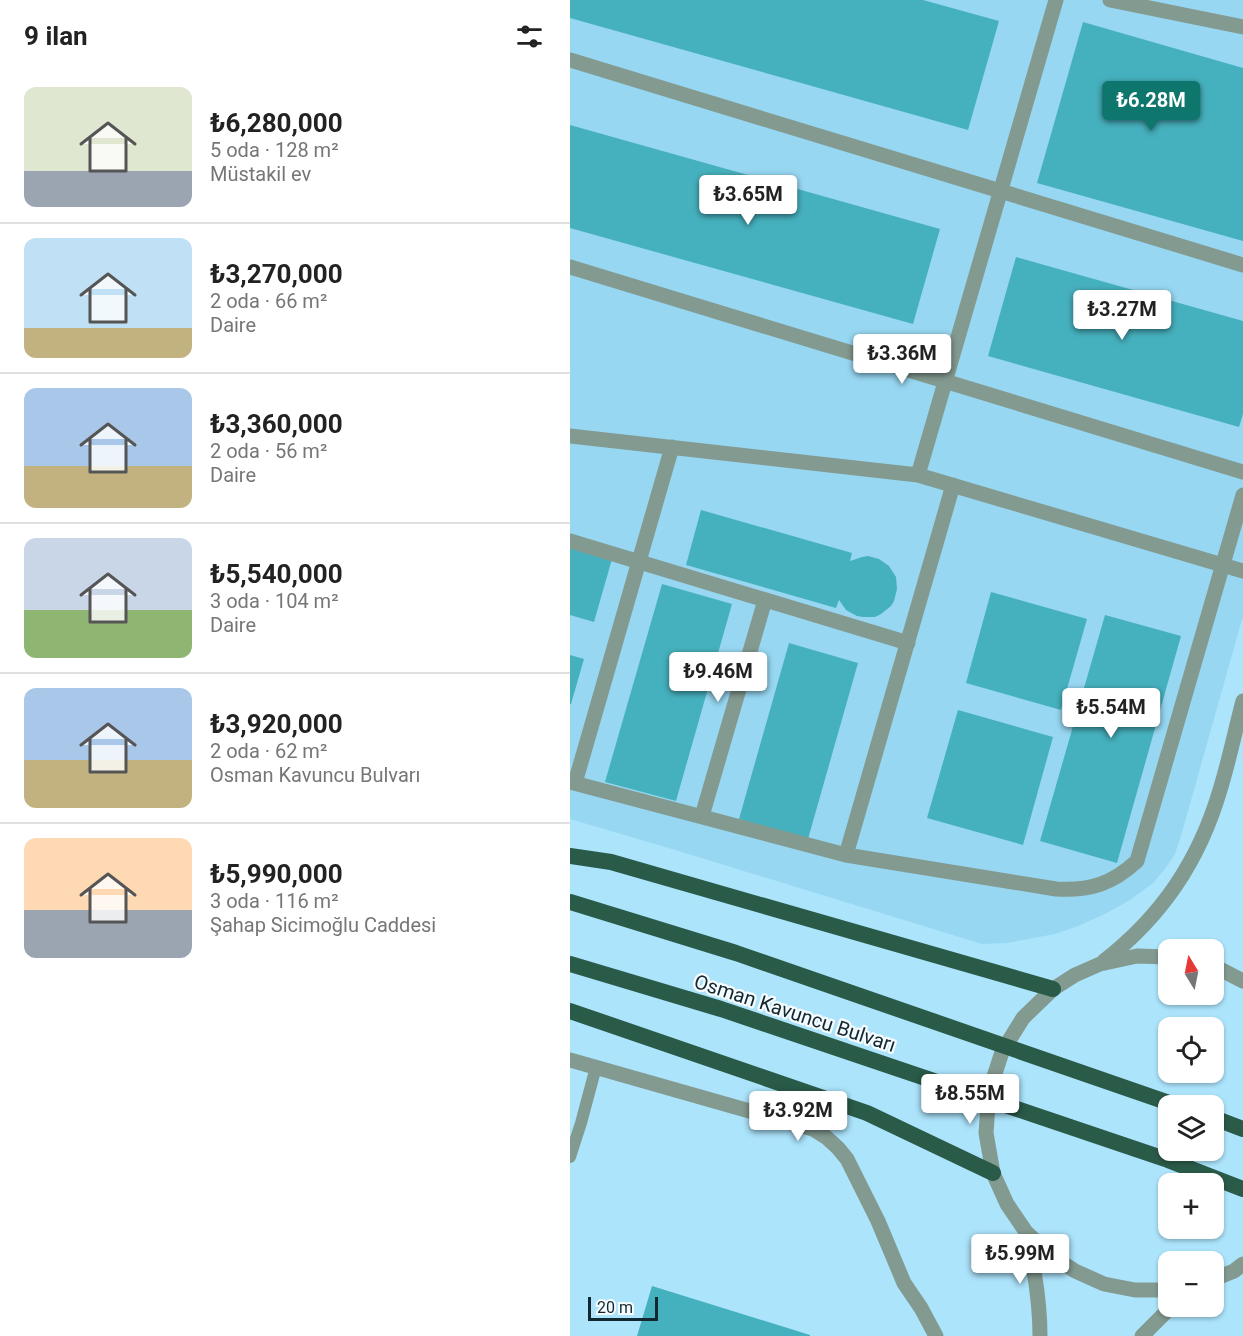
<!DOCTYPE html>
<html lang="tr">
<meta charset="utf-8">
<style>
:root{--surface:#fff;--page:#f6f6f6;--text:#222;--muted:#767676;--line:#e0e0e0;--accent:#0f766e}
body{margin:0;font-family:Roboto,sans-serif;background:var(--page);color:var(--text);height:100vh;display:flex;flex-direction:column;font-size:22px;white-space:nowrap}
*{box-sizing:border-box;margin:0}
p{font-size:20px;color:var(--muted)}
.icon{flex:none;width:33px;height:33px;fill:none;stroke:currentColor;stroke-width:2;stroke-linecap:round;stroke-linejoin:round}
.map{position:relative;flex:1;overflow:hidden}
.panel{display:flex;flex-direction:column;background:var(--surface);width:570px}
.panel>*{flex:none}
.needle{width:39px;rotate:350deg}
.tools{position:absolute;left:588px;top:939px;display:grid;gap:12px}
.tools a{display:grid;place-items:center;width:66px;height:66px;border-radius:12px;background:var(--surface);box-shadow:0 2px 4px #0004;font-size:30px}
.scale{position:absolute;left:18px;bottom:15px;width:70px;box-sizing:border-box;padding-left:6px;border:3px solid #122831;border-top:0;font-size:16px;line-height:21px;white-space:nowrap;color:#122831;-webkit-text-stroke:4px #f7fcfe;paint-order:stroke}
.price{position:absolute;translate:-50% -51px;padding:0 14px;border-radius:6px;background:#fff;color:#222;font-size:20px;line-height:39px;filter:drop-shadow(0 2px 3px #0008)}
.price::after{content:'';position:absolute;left:50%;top:36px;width:18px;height:14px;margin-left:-9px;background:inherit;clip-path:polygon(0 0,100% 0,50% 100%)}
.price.active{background:var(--accent);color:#fff}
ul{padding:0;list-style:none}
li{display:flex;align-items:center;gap:18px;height:150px;padding:0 24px}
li+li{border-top:2px solid var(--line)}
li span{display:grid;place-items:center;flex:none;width:168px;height:120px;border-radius:12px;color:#555}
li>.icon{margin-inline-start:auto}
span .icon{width:72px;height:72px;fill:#fffc;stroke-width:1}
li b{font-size:26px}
h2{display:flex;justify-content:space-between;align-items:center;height:72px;padding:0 24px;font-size:26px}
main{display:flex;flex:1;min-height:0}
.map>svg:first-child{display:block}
.built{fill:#97d7f2}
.building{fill:#46b1be}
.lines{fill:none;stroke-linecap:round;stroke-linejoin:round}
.service{stroke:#839a90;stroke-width:12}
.minor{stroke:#839a90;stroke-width:15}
.tertiary{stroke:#839a90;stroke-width:15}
.trunk{stroke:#2a5a48;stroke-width:16}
.labels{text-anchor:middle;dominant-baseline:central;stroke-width:4.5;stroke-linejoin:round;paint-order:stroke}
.street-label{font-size:20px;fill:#122831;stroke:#f7fcfe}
</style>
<main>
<section class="panel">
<h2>9 ilan<svg class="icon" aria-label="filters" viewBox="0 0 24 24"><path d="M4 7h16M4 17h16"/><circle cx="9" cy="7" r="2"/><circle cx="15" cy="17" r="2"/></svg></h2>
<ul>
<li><span style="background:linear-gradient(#dfe7d0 70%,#9aa5b1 0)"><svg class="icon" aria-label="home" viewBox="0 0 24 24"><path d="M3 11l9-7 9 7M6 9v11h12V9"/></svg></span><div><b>₺6,280,000</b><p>5 oda · 128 m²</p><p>Müstakil ev</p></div></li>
<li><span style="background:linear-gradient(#bfe0f5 75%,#c2b280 0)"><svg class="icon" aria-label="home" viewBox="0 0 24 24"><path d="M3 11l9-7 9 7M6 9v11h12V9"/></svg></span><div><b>₺3,270,000</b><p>2 oda · 66 m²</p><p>Daire</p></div></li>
<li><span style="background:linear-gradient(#a9c7e8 65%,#c2b280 0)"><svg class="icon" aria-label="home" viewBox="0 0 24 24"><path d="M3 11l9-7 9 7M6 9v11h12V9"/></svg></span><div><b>₺3,360,000</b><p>2 oda · 56 m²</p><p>Daire</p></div></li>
<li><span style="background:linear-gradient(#c9d6e8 60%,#8fb573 0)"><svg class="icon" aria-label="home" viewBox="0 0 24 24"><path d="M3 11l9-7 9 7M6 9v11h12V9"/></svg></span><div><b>₺5,540,000</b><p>3 oda · 104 m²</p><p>Daire</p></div></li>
<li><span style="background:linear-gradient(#a9c7e8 60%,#c2b280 0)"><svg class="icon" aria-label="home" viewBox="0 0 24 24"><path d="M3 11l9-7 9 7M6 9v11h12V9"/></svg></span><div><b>₺3,920,000</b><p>2 oda · 62 m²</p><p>Osman Kavuncu Bulvarı</p></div></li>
<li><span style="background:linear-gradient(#ffd9b3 60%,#9aa5b1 0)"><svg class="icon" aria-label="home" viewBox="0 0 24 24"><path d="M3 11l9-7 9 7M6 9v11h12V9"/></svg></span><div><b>₺5,990,000</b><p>3 oda · 116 m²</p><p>Şahap Sicimoğlu Caddesi</p></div></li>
</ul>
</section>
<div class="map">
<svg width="673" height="1336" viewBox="0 0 673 1336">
<rect width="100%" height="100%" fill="#ace4fc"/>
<path class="built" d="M0,0H673V616L611,836L605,854L595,869L583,883L560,900L535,914L508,926L485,934L437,943L412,944L102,849L0,819Z"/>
<path class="building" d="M0,0H353L429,21L398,130L0,18Z
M513,22L673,68V241L467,183Z
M0,125L370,229L343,324L0,228Z
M446,257L673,321V414L669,427L418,356Z
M131,510L282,553L280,561L292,557L298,556L309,559L319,566L326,577L327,589L324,601L321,606L311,614L305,617H293L287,616L276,610L269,600L266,608L116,565Z
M0,547L42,559L24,622L0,615Z
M92,584L162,604L106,801L35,782Z
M421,592L517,619L491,710L396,683Z
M535,615L611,636L547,863L470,841Z
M219,643L288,663L238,839L169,819Z
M0,655L14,659L1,704H0Z
M388,710L483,737L453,845L357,818Z
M82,1286L240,1335V1336H67Z"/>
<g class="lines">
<path class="service" d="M0,1157L11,1123L26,1067"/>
<path class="minor" d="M540,0L673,27
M0,60L673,265
M0,267L673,472
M0,436L348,475L673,571
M348,475L486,0
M0,541L338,643
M0,782L276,855L486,889C520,891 542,884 567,861L673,495
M5,783L102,447
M132,816L195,600
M276,855L383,485
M0,1060L243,1129L256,1137L268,1148L277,1159L308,1221L334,1283L351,1308L366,1336"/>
<path class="tertiary" d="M598,957L567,956L530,964L505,975L483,989L453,1018L432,1052L419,1092L416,1133L423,1173L437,1204L456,1232L479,1254L505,1271L534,1284L565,1290H598
M534,961C592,916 629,861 650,790C659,761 665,731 673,701
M644,966L673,981
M456,1232C464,1266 470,1301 470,1336
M644,1279L664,1271L673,1264
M572,1336L602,1306"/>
<path class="trunk" d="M0,856L41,862L483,989
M0,902L166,953L608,1106
M0,964L151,1009L598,1160L673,1189
M0,1011L297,1113L423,1173
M644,1118L673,1129"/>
</g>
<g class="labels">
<g class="street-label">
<text transform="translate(225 1013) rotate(18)">Osman Kavuncu Bulvarı</text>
</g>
</g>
</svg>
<div class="tools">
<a><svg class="needle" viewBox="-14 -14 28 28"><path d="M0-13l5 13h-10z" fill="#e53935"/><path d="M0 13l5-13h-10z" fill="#767676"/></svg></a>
<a><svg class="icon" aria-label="locate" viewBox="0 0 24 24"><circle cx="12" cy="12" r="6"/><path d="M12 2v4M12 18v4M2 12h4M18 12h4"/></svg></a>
<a><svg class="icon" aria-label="layers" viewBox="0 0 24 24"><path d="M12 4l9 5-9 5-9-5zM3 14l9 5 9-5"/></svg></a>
<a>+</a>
<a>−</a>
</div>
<div class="scale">20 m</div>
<b class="price active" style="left:581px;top:132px">₺6.28M</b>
<b class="price" style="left:178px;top:226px">₺3.65M</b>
<b class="price" style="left:552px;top:341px">₺3.27M</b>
<b class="price" style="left:332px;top:385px">₺3.36M</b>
<b class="price" style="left:148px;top:703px">₺9.46M</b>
<b class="price" style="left:541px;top:739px">₺5.54M</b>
<b class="price" style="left:400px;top:1125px">₺8.55M</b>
<b class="price" style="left:228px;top:1142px">₺3.92M</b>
<b class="price" style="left:450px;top:1285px">₺5.99M</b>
</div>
</main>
